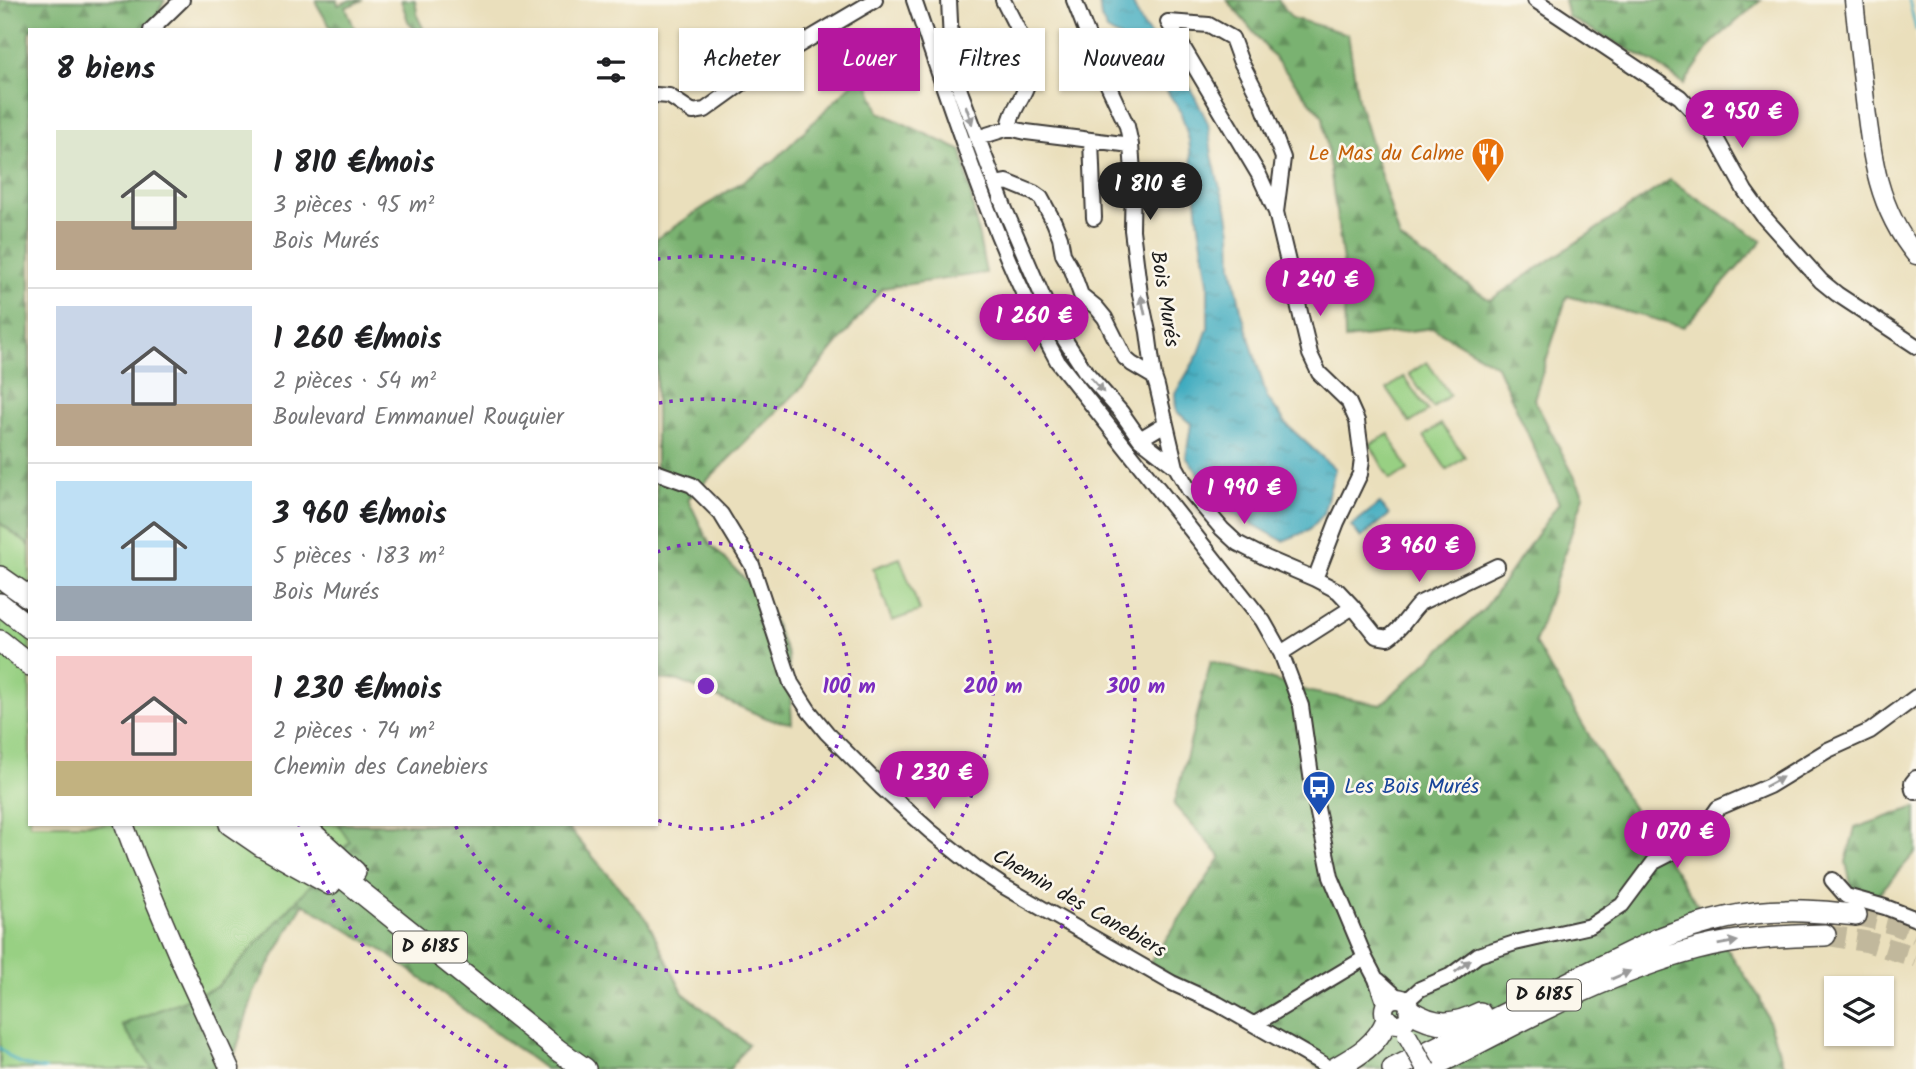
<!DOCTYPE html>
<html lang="fr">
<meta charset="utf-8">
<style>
:root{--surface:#fff;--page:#f2f2f2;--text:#202124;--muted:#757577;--line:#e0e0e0;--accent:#b5179e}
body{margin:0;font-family:Kalam,sans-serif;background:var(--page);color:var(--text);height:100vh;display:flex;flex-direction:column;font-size:26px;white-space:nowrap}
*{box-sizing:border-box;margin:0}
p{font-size:23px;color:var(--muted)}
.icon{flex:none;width:38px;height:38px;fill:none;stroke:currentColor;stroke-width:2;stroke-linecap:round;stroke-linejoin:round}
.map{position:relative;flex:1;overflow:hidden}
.panel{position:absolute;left:28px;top:28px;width:630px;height:798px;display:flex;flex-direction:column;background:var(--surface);border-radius:0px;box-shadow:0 2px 5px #0004}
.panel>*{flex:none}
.banner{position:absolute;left:679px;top:28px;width:665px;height:63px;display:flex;gap:14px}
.fabs{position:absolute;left:1824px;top:976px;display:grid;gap:14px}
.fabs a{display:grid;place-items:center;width:70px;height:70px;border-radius:0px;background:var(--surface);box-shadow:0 2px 5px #0004;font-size:35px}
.price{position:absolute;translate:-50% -60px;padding:0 16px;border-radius:24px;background:var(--accent);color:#fff;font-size:23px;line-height:46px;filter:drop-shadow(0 2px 4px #0008)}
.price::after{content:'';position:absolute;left:50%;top:42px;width:21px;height:16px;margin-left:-10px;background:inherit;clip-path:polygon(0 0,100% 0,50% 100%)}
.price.on{background:#222;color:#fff}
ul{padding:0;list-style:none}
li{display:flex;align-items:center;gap:21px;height:175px;padding:0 28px}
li+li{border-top:2px solid var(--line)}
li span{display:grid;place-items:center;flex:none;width:196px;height:140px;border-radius:0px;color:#555}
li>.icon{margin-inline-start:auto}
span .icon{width:84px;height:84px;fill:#fffc;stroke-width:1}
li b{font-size:30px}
h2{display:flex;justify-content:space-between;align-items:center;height:84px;padding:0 28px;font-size:30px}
.chip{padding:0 24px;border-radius:0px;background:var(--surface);box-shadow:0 2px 5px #0004;font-size:24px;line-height:63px}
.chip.on{background:var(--accent);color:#fff}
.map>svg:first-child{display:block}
.green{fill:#98d083;stroke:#5a7650;stroke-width:2}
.forest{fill:url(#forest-firs);stroke:#4b6746;stroke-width:2}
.water{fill:url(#water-ripples);stroke:#2e646e;stroke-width:2}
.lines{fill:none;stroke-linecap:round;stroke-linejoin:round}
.stream{stroke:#41acc0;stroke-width:2.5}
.highway-tunnel{stroke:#c1b89c;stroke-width:21;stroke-dasharray:21 10;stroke-linecap:butt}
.minor-casing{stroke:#3b3934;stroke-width:18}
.major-casing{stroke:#3b3934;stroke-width:21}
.highway-casing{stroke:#3b3934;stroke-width:24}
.minor{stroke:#fff;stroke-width:14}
.major{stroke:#fff;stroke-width:18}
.highway{stroke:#fff;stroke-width:21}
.major-bridge-casing{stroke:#3b3934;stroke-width:21;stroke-linecap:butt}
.major-bridge{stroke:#fff;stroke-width:18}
.oneway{fill:#999}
.ring{fill:none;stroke:#7b2cbf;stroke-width:3.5;stroke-dasharray:3.5 7}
.labels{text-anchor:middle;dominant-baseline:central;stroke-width:5;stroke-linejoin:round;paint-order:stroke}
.shield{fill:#fbf7ec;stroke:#5f5e5a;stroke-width:2}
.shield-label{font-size:19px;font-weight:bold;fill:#1c1c1c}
.food-label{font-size:21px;fill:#c56008;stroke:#fbf7ec;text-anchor:end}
.street-label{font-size:21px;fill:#1c1c1c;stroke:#fbf7ec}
.transit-label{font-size:21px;fill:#164399;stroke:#fbf7ec;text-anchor:start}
.centre{fill:#7b2cbf;stroke:#fbf7ec;stroke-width:3.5}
.ring-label{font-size:21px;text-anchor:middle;font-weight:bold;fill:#7b2cbf;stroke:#fbf7ec;stroke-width:5;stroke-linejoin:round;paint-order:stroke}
</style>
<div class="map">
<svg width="1916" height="1069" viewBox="0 0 1916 1069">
<defs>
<pattern id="forest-firs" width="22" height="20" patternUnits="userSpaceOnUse" patternTransform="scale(1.75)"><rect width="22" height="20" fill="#7ab271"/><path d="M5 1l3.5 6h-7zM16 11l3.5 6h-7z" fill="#63905c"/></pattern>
<pattern id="water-ripples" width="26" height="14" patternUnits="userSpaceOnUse" patternTransform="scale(1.75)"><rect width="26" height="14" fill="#41acc0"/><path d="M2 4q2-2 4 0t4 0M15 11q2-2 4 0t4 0" fill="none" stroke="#368b9b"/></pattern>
</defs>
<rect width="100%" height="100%" fill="#fbf7ec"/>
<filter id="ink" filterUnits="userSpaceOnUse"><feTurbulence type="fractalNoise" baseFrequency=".0143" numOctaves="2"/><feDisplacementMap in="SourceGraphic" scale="14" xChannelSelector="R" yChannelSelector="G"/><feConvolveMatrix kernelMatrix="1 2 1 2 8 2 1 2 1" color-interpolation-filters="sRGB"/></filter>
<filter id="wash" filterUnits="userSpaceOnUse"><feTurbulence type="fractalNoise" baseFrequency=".00686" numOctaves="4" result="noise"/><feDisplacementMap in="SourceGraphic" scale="28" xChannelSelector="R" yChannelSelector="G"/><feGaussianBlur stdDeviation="1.57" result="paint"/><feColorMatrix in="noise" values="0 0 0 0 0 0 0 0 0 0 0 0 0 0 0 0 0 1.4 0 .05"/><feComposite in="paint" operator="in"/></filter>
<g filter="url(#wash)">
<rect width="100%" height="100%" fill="#eadfbc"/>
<path class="green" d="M1427,362L1450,395L1433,408L1409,374Z
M1404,377L1428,411L1410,423L1387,389Z
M1441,424L1465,457L1447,470L1424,436Z
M1389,434L1408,470L1390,480L1370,444Z
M0,523L30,546V824H338L350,842L217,987L122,1025L153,1069H0Z
M900,558L920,611L892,621L873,568Z"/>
<path class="forest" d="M0,0H165L149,30H30V546L0,523Z
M316,0H337L338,5L351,0H363L346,7L355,30H332L316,3Z
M401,0H415L418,18L424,30H414L408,21Z
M1227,0H1278L1292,18L1348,34L1358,100L1400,239L1490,300L1670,180L1762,241L1684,327L1567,296L1534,399L1584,495L1535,643L1621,790L1760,998L1784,1065L1794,1069H1322L1150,963L1221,857L1174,805L1211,661L1311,692L1381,705L1484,609L1559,503L1497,366L1433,328L1345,339L1343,262L1323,117Z
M1564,0H1761L1713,42L1684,84L1656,64L1568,17Z
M864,72L879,112L962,151L986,273L883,288L803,386L688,499L709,543L764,598L788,656L792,723L771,720L679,681L656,679V239L775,160Z
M1916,807V852L1875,898L1853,894L1846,862L1855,828Z
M338,824H565L647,920L683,993L748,1044L730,1069H545L385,952L303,904L255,990L230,1069H153L122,1025L217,987L350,842Z"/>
<path class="water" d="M1099,0H1131L1142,24L1192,91L1208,123L1212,155L1219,184L1227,208L1231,231L1232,265L1241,310L1267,397L1289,427L1335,469L1323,515L1308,531L1283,541L1227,510L1186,457L1191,424L1176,411L1175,394L1199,353L1208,328V282L1199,225L1189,140L1180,110L1135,46L1107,30L1101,18Z
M1380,503L1389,515L1361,538L1351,526Z"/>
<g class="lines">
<path class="stream" d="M1909,0L1916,30
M0,1048C16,1064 24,1066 46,1069"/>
</g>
</g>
<g filter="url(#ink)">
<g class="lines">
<path class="highway-tunnel" d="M1856,915L1894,924L1916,933
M1825,935L1868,942L1916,957"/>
<defs>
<path id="minor" d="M914,0C956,122 995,248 1058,362L1263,621L1281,653L1301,706L1313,789L1331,877L1365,958L1376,979L1385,1005
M949,0L951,43L960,91L1004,207L1054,323L1085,371L1121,412L1140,439L1176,467
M1003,0C1013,22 1037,58 1028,82C1023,99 1011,110 1009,128
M1074,0L1101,70L1127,126L1131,145L1133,172L1132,230L1140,294L1148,332L1154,377L1157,386L1176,467L1189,490L1222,529L1237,543L1266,558L1315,579
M1535,0L1680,97L1713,133L1745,191L1763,216L1821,281L1837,294L1916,346
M1168,22L1209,25L1232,38L1240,60L1262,103L1283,158L1276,212L1310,354L1319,373L1348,401L1357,421L1362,459L1360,474L1337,522L1315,579L1338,591L1353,607L1281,653
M1168,22L1259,175L1276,212
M151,30L182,0
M656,95L669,96L693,112L705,110L777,58L875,0
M977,138L1009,128L1026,132L1131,145
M1091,140L1094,218
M995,184L1007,182L1034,193L1041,198L1054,222L1060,237L1063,254L1072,270L1081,295L1096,307L1105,318L1125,358L1132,364L1154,377
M1140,439L1165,424
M656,472L692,485L721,514L752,565L791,683L809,711L827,733L881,787L930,831L976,868L1003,886L1172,983L1218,1004L1323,1064
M1353,607L1376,636L1388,638C1402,629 1408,615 1420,603L1497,566
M1916,778L1912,783L1913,790L1916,792
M1832,880L1846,896L1885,907L1916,919
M1378,980L1398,998
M1408,1004L1411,997L1420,989L1450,976L1478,955L1515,943L1590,926L1622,905L1654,862L1695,841L1718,808L1769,786L1828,750L1870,731L1916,697
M1255,1024L1365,958"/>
<path id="major" d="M1854,0C1857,31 1861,61 1864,92C1871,151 1876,207 1916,255
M124,824L137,859L179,958L230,1069
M1384 1011a13 13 0 1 1 26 0a13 13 0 1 1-26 0Z"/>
<path id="highway" d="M0,577L30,598
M0,604L30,628
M0,641L30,665
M230,824L262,846L330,884
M255,824L283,847
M276,824L559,1051L585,1069
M302,824L355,872
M1410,1011C1436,1027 1453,1026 1480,1013
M1334,1069C1357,1056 1377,1045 1387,1020
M1393,1069L1658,939C1699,923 1741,911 1785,911C1809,910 1832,913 1856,915
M1427,1069C1514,1025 1602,974 1697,949C1739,938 1782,936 1825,935"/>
</defs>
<use href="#minor" class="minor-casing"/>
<use href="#major" class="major-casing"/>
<use href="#highway" class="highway-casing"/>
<use href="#minor" class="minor"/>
<use href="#major" class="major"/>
<use href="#highway" class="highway"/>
<defs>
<path id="major-bridge" d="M1407,1035L1426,1069"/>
</defs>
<use href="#major-bridge" class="major-bridge-casing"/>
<use href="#major-bridge" class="major-bridge"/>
</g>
<defs><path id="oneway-solid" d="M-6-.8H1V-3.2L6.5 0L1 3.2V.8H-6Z" transform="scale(1.75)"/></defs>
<g class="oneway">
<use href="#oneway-solid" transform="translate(969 115) rotate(71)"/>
<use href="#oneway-solid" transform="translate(1143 305) rotate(-102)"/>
<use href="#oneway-solid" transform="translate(1097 385) rotate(49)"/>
<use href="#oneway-solid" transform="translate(1774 782) rotate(-29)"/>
<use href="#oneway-solid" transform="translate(1728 943) rotate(-10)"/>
<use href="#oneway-solid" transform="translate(1463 966) rotate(-38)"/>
<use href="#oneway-solid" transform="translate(1621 975) rotate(-23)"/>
</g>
</g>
<g class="ring">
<path d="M657 552A143 143 0 1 1 657 820"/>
<path d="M659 403A287 287 0 1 1 455 825"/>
<path d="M507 1067A430 430 0 0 1 299 826M657 259A430 430 0 0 1 905 1067"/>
</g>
<defs>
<symbol id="restaurant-pin" viewBox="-11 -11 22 30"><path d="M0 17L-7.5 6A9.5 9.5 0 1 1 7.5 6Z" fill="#e8710a" stroke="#fbf7ec"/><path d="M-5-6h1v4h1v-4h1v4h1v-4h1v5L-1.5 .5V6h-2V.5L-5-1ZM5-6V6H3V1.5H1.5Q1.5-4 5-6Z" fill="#fff"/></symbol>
<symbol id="bus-pin" viewBox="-11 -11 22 30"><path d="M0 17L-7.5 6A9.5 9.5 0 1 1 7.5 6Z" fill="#1a4fb4" stroke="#fbf7ec"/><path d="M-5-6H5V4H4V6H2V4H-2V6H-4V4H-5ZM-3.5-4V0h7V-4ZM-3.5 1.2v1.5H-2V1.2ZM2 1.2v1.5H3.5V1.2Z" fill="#fff"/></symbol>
</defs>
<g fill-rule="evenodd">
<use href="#restaurant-pin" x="1469" y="135" width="38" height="52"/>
<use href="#bus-pin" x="1300" y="768" width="38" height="52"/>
</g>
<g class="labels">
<g class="shield">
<rect x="393" y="931.5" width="74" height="31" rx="5"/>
<rect x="1507" y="979.5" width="74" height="31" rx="5"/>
</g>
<g class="shield-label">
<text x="430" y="947">D 6185</text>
<text x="1544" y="995">D 6185</text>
</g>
<g class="food-label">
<text x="1464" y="154">Le Mas du Calme</text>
</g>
<g class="street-label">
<text transform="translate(1164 299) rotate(81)">Bois Murés</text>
<text transform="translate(1079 904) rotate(30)">Chemin des Canebiers</text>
</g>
<g class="transit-label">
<text x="1344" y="787">Les Bois Murés</text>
</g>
</g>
<circle cx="706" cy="686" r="10" class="centre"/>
<g class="ring-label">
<text x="849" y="693">100 m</text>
<text x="993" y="693">200 m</text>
<text x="1136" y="693">300 m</text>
</g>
</svg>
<div class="fabs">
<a><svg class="icon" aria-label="layers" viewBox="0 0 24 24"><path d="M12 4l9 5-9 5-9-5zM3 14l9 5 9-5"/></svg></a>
</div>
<b class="price" style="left:1742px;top:150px">2 950 €</b>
<b class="price on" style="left:1150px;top:222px">1 810 €</b>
<b class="price" style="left:1320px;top:318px">1 240 €</b>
<b class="price" style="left:1034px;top:354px">1 260 €</b>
<b class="price" style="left:1244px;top:526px">1 990 €</b>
<b class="price" style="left:1419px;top:584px">3 960 €</b>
<b class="price" style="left:934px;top:811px">1 230 €</b>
<b class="price" style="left:1677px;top:870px">1 070 €</b>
<div class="banner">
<a class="chip">Acheter</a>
<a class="chip on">Louer</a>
<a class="chip">Filtres</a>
<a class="chip">Nouveau</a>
</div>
<section class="panel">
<h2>8 biens<svg class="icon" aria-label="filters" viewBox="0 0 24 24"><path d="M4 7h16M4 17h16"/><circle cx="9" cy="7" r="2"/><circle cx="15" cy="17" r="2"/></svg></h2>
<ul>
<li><span style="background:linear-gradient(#dfe7d0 65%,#b9a48a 0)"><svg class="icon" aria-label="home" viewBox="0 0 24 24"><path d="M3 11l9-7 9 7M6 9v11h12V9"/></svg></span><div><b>1 810 €/mois</b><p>3 pièces · 95 m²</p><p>Bois Murés</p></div></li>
<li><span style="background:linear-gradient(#c9d6e8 70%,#b9a48a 0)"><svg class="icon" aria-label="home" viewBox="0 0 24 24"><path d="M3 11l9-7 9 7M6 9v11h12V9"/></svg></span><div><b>1 260 €/mois</b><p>2 pièces · 54 m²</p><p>Boulevard Emmanuel Rouquier</p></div></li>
<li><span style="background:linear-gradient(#bfe0f5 75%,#9aa5b1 0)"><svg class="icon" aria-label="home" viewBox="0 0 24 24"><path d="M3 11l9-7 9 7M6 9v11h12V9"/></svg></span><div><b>3 960 €/mois</b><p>5 pièces · 183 m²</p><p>Bois Murés</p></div></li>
<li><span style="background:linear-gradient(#f6c9c9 75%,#c2b280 0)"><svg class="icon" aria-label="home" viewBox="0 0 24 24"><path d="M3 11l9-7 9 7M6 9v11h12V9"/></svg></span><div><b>1 230 €/mois</b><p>2 pièces · 74 m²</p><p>Chemin des Canebiers</p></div></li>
</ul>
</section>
</div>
